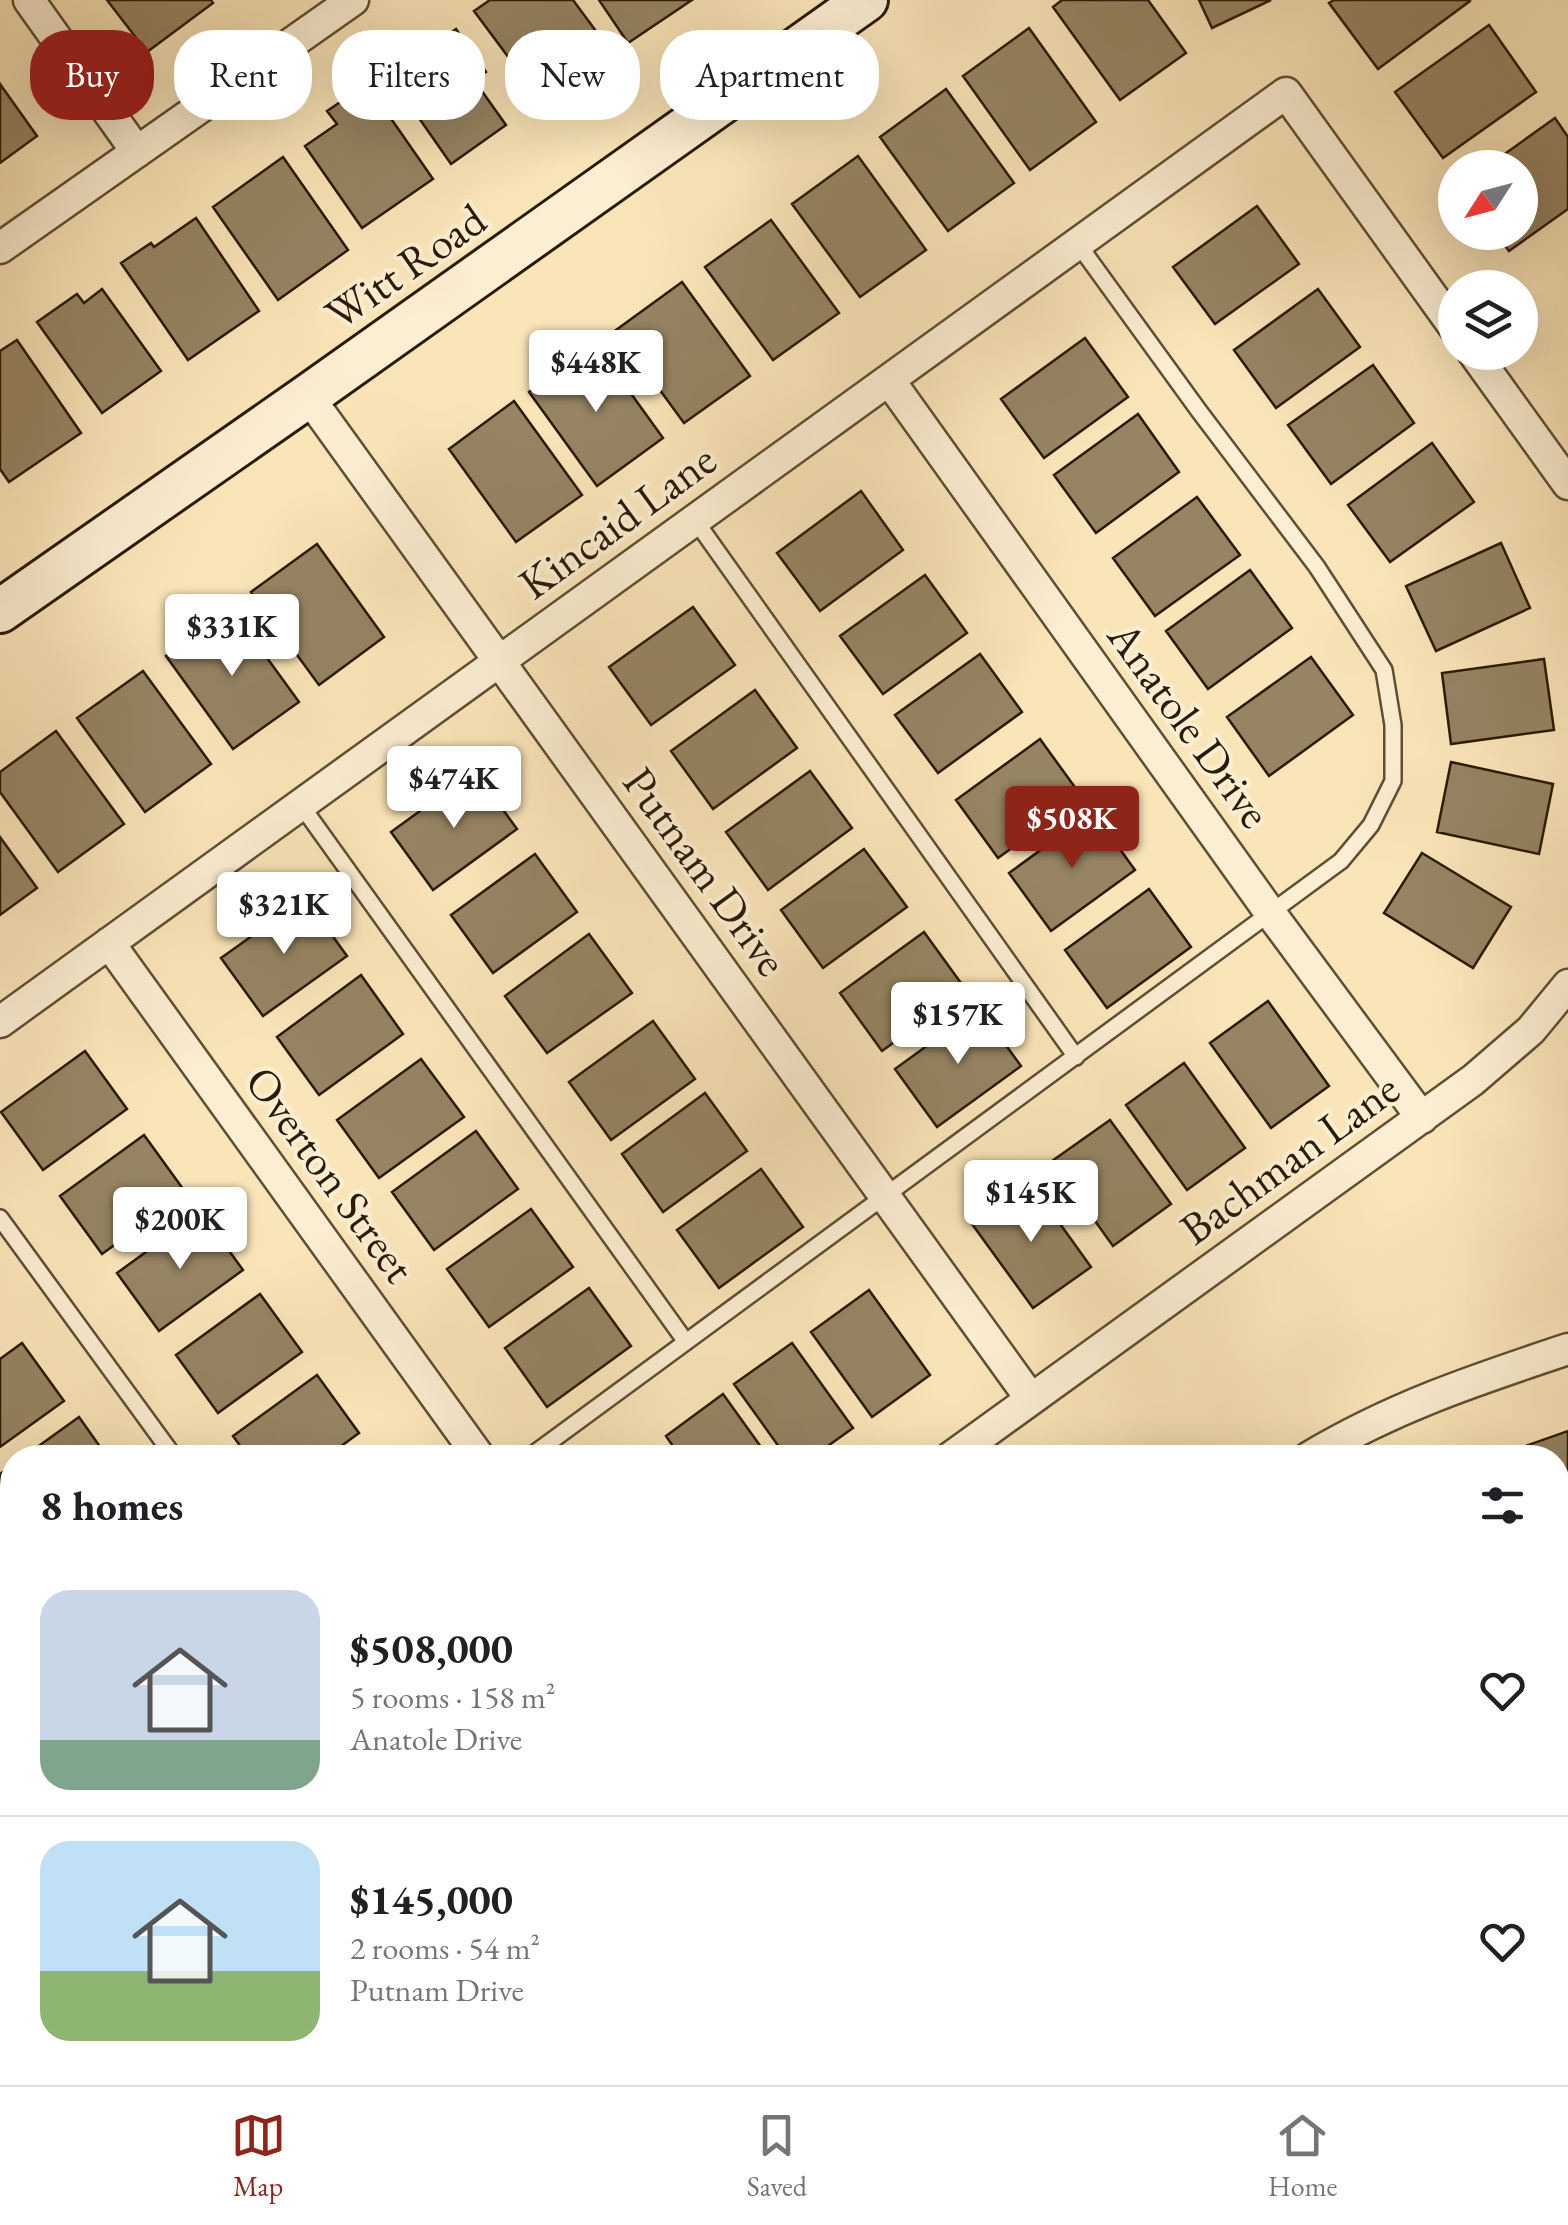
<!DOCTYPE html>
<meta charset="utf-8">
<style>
:root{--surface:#fff;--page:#f6f6f6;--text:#202124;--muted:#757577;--line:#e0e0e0;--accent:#8f2418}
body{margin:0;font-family:"EB Garamond",serif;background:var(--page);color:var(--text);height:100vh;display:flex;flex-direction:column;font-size:38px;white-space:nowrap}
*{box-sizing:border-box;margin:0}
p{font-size:32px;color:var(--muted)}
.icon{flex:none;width:55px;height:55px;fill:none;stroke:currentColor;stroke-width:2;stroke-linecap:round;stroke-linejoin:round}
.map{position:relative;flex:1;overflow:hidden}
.side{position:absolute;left:0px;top:1445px;width:1570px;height:640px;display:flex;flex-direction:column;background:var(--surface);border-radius:40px 40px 0 0;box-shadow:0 10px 40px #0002}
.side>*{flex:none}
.guide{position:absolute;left:30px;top:30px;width:1000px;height:90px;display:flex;gap:20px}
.needle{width:65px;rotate:234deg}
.tools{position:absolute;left:1438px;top:150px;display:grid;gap:20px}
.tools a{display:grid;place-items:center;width:100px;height:100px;border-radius:50%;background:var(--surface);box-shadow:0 10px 40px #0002;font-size:50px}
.price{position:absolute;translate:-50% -85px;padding:0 22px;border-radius:10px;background:#fff;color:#222;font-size:32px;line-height:65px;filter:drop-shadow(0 2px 5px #0008)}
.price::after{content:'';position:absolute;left:50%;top:60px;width:30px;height:22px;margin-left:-15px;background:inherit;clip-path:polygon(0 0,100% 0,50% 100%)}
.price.active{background:var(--accent);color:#fff}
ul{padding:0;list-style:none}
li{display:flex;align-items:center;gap:30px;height:250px;padding:0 40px}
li+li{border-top:2px solid var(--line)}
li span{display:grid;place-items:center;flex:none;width:280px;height:200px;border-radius:30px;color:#555}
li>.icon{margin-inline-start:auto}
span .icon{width:120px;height:120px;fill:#fffc;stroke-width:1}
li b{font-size:42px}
h2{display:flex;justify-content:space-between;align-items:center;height:120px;padding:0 40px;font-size:42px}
.chip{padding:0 35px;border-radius:40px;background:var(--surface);box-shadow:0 10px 40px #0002;font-size:35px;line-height:90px}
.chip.active{background:var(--accent);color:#fff}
.tabs{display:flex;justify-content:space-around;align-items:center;height:140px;border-top:2px solid var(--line);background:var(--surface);font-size:28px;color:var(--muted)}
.tabs a{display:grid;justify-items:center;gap:5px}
.tabs .active{color:var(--accent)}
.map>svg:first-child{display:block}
.building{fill:#968463;stroke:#2a1b06;stroke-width:2.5}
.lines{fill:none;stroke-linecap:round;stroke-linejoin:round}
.lane-casing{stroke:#5e4e33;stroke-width:20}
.street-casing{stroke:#5e4e33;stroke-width:35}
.secondary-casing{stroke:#2a1b06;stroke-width:48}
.lane{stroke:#fceed2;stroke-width:15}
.street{stroke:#fceed2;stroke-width:30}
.secondary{stroke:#fceed2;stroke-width:42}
.labels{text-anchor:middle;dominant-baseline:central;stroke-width:8;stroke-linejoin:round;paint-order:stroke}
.street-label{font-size:45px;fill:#2a1b06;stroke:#fceed2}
</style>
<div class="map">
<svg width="1568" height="2085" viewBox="0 0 1568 2085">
<rect width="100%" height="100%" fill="#fae5b9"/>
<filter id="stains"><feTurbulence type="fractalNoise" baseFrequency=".002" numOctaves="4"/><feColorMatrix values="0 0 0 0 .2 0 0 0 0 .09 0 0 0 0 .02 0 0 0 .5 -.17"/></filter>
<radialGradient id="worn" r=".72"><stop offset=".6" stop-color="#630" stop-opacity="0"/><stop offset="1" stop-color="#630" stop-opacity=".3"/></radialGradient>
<path class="building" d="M107,0H211L213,3L147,52Z
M490,0H573L607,46L538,97L474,11Z
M599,0H692L628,43Z
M1062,0H1148L1186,53L1120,100L1053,7Z
M1199,0H1271L1212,28Z
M1334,0H1470V1L1378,69L1329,3Z
M1489,25L1536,92L1443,158L1395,92Z
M1029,28L1096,122L1030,170L963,76Z
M456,29L486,72L474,80L506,125L451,164L389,75Z
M0,84L37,136L0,163Z
M367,84L433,179L362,228L305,146L337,124L327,111Z
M946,89L1014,183L948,231L880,137Z
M1555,118L1568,137V209L1509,251L1495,232H1520V168H1485Z
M858,156L926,250L860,297L792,204Z
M283,157L348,250L278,300L213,207Z
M1257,206L1299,264L1215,324L1173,267Z
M196,218L259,311L188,360L121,263L151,243L154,247Z
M771,220L839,313L773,360L705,267Z
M682,282L750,376L684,423L616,330Z
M102,289L161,371L102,413L37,322L77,294L84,303Z
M1318,289L1360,347L1276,408L1234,350Z
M1085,338L1128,397L1044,458L1001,399Z
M17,340L81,433L9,482L0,469V351Z
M596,345L663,438L597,486L529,392Z
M1373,365L1414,423L1331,484L1288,425Z
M514,401L582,495L516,542L449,449Z
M1138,414L1179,472L1096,533L1054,475Z
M1432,443L1474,502L1390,562L1348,505Z
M861,491L903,550L820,611L777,553Z
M1197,497L1240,555L1155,616L1113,558Z
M1501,543L1530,608L1436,651L1406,586Z
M317,544L384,637L319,685L251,592Z
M1250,570L1292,628L1208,689L1166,631Z
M925,575L967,633L883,694L840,636Z
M693,607L735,665L651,725L609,667Z
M231,608L299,702L233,749L166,656Z
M980,654L1022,712L938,773L895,715Z
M1311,657L1353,715L1269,776L1227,717Z
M1544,659L1554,730L1451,744L1442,673Z
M143,671L211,764L145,812L77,718Z
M755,690L797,748L713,809L671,751Z
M56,731L124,824L58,872L0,792V772Z
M1040,739L1082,797L998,858L956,800Z
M1451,762L1553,784L1539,854L1437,832Z
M475,771L517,829L433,890L391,832Z
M810,771L852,828L768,890L726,832Z
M1093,812L1135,870L1051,931L1009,873Z
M0,837L37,888L0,915Z
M864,849L907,907L823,968L781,910Z
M1422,853L1511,907L1473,968L1384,913Z
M535,854L577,912L493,973L451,915Z
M1149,889L1191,947L1107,1008L1065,950Z
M305,898L347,956L263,1016L221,958Z
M924,932L966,990L882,1051L840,993Z
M589,934L632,993L547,1053L505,996Z
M361,975L403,1034L319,1095L277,1037Z
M1268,1001L1329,1086L1271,1128L1210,1043Z
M979,1008L1021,1066L937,1127L895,1069Z
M653,1021L695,1079L611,1140L569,1082Z
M85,1051L127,1109L43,1170L1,1112Z
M421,1059L464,1117L379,1178L337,1120Z
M1184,1063L1245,1148L1187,1190L1126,1105Z
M705,1093L747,1151L663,1212L622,1154Z
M1110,1120L1171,1204L1113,1246L1052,1161Z
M476,1131L518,1189L434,1250L392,1192Z
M144,1135L186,1193L102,1254L60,1196Z
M761,1169L803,1227L719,1288L677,1230Z
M1030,1182L1091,1267L1033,1308L972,1224Z
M531,1209L573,1267L489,1327L447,1269Z
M201,1212L243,1270L159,1331L117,1273Z
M589,1288L631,1346L547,1407L505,1348Z
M869,1290L930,1375L872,1417L811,1332Z
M260,1294L302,1352L218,1413L176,1355Z
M22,1343L64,1401L0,1447V1359Z
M792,1343L853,1428L811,1458H787L734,1384Z
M317,1375L359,1433L325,1458H249L233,1436Z
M723,1394L769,1458H681L666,1436Z
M79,1417L108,1458H22Z
M1568,1431V1542L1558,1546V1458H1520L1517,1449Z
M12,1465V1502L0,1485V1474Z"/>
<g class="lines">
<defs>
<path id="lane" d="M695,520L1076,1057
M301,805L686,1342
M0,1218L175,1458
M528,1458L1341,861L1371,825L1393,781V725L1384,670L1317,567L1199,411L1078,244
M1558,1607L1568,1603
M1558,1763L1568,1777
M1558,2033L1568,2025
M1195,2072L1204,2085
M846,2085L863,2072"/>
<path id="street" d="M29,0L137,152
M0,248L353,0
M1473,352L1568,484
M889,380L1271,914L1422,1118
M308,396L1031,1399
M109,943L480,1458
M0,1022L1286,93L1455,328
M950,1458L1473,1080L1531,1030L1568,985
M1308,1458C1393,1407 1475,1380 1568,1349
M0,1627L12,1643
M0,1668L12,1659
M900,2072L909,2085
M1493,2072L1502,2085
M434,2085L451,2072"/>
<path id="secondary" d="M0,611L308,396L866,0"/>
</defs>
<use href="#lane" class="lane-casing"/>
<use href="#street" class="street-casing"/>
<use href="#secondary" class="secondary-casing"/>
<use href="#lane" class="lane"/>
<use href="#street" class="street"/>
<use href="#secondary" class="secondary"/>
</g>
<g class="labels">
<g class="street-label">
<text transform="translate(405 266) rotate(-35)">Witt Road</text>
<text transform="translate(617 521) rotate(-36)">Kincaid Lane</text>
<text transform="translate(1190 724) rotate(54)">Anatole Drive</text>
<text transform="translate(706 871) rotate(54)">Putnam Drive</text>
<text transform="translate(1289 1158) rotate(-36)">Bachman Lane</text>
<text transform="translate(331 1174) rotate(54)">Overton Street</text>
</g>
</g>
<rect width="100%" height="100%" filter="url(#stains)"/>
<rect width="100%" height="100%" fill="url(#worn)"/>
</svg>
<div class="tools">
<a><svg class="needle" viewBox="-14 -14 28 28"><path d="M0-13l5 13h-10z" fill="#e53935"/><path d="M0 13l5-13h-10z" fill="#757577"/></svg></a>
<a><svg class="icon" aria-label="layers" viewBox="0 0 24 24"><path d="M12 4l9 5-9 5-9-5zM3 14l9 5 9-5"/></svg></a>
</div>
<b class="price" style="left:596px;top:415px">$448K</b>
<b class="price" style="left:232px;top:679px">$331K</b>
<b class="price" style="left:454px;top:831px">$474K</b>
<b class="price active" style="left:1072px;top:871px">$508K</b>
<b class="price" style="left:284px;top:957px">$321K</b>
<b class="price" style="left:958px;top:1067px">$157K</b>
<b class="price" style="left:1031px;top:1245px">$145K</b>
<b class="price" style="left:180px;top:1272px">$200K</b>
<div class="guide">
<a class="chip active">Buy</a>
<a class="chip">Rent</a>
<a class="chip">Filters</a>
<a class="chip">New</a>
<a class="chip">Apartment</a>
</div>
<section class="side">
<h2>8 homes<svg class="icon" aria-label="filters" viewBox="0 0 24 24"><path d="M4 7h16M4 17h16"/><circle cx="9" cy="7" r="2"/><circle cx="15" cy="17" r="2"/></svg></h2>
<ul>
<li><span style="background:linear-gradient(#c9d6e8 75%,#7fa58c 0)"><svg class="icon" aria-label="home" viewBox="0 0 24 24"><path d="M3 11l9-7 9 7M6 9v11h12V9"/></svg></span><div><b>$508,000</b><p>5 rooms · 158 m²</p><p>Anatole Drive</p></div><svg class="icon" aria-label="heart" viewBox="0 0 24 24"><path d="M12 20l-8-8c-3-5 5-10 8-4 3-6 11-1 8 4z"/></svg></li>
<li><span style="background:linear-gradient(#bfe0f5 65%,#8fb573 0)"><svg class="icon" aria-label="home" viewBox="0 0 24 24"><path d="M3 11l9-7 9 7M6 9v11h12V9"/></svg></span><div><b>$145,000</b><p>2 rooms · 54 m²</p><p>Putnam Drive</p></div><svg class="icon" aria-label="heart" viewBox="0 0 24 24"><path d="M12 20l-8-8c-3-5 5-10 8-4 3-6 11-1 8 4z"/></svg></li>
</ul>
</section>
</div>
<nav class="tabs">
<a class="active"><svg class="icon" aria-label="map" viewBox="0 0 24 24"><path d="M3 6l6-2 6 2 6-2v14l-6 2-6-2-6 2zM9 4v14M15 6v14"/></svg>Map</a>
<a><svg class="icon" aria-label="saved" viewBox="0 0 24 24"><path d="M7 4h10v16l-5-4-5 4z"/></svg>Saved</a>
<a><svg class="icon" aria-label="home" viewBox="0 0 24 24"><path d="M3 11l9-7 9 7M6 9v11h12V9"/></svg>Home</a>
</nav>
